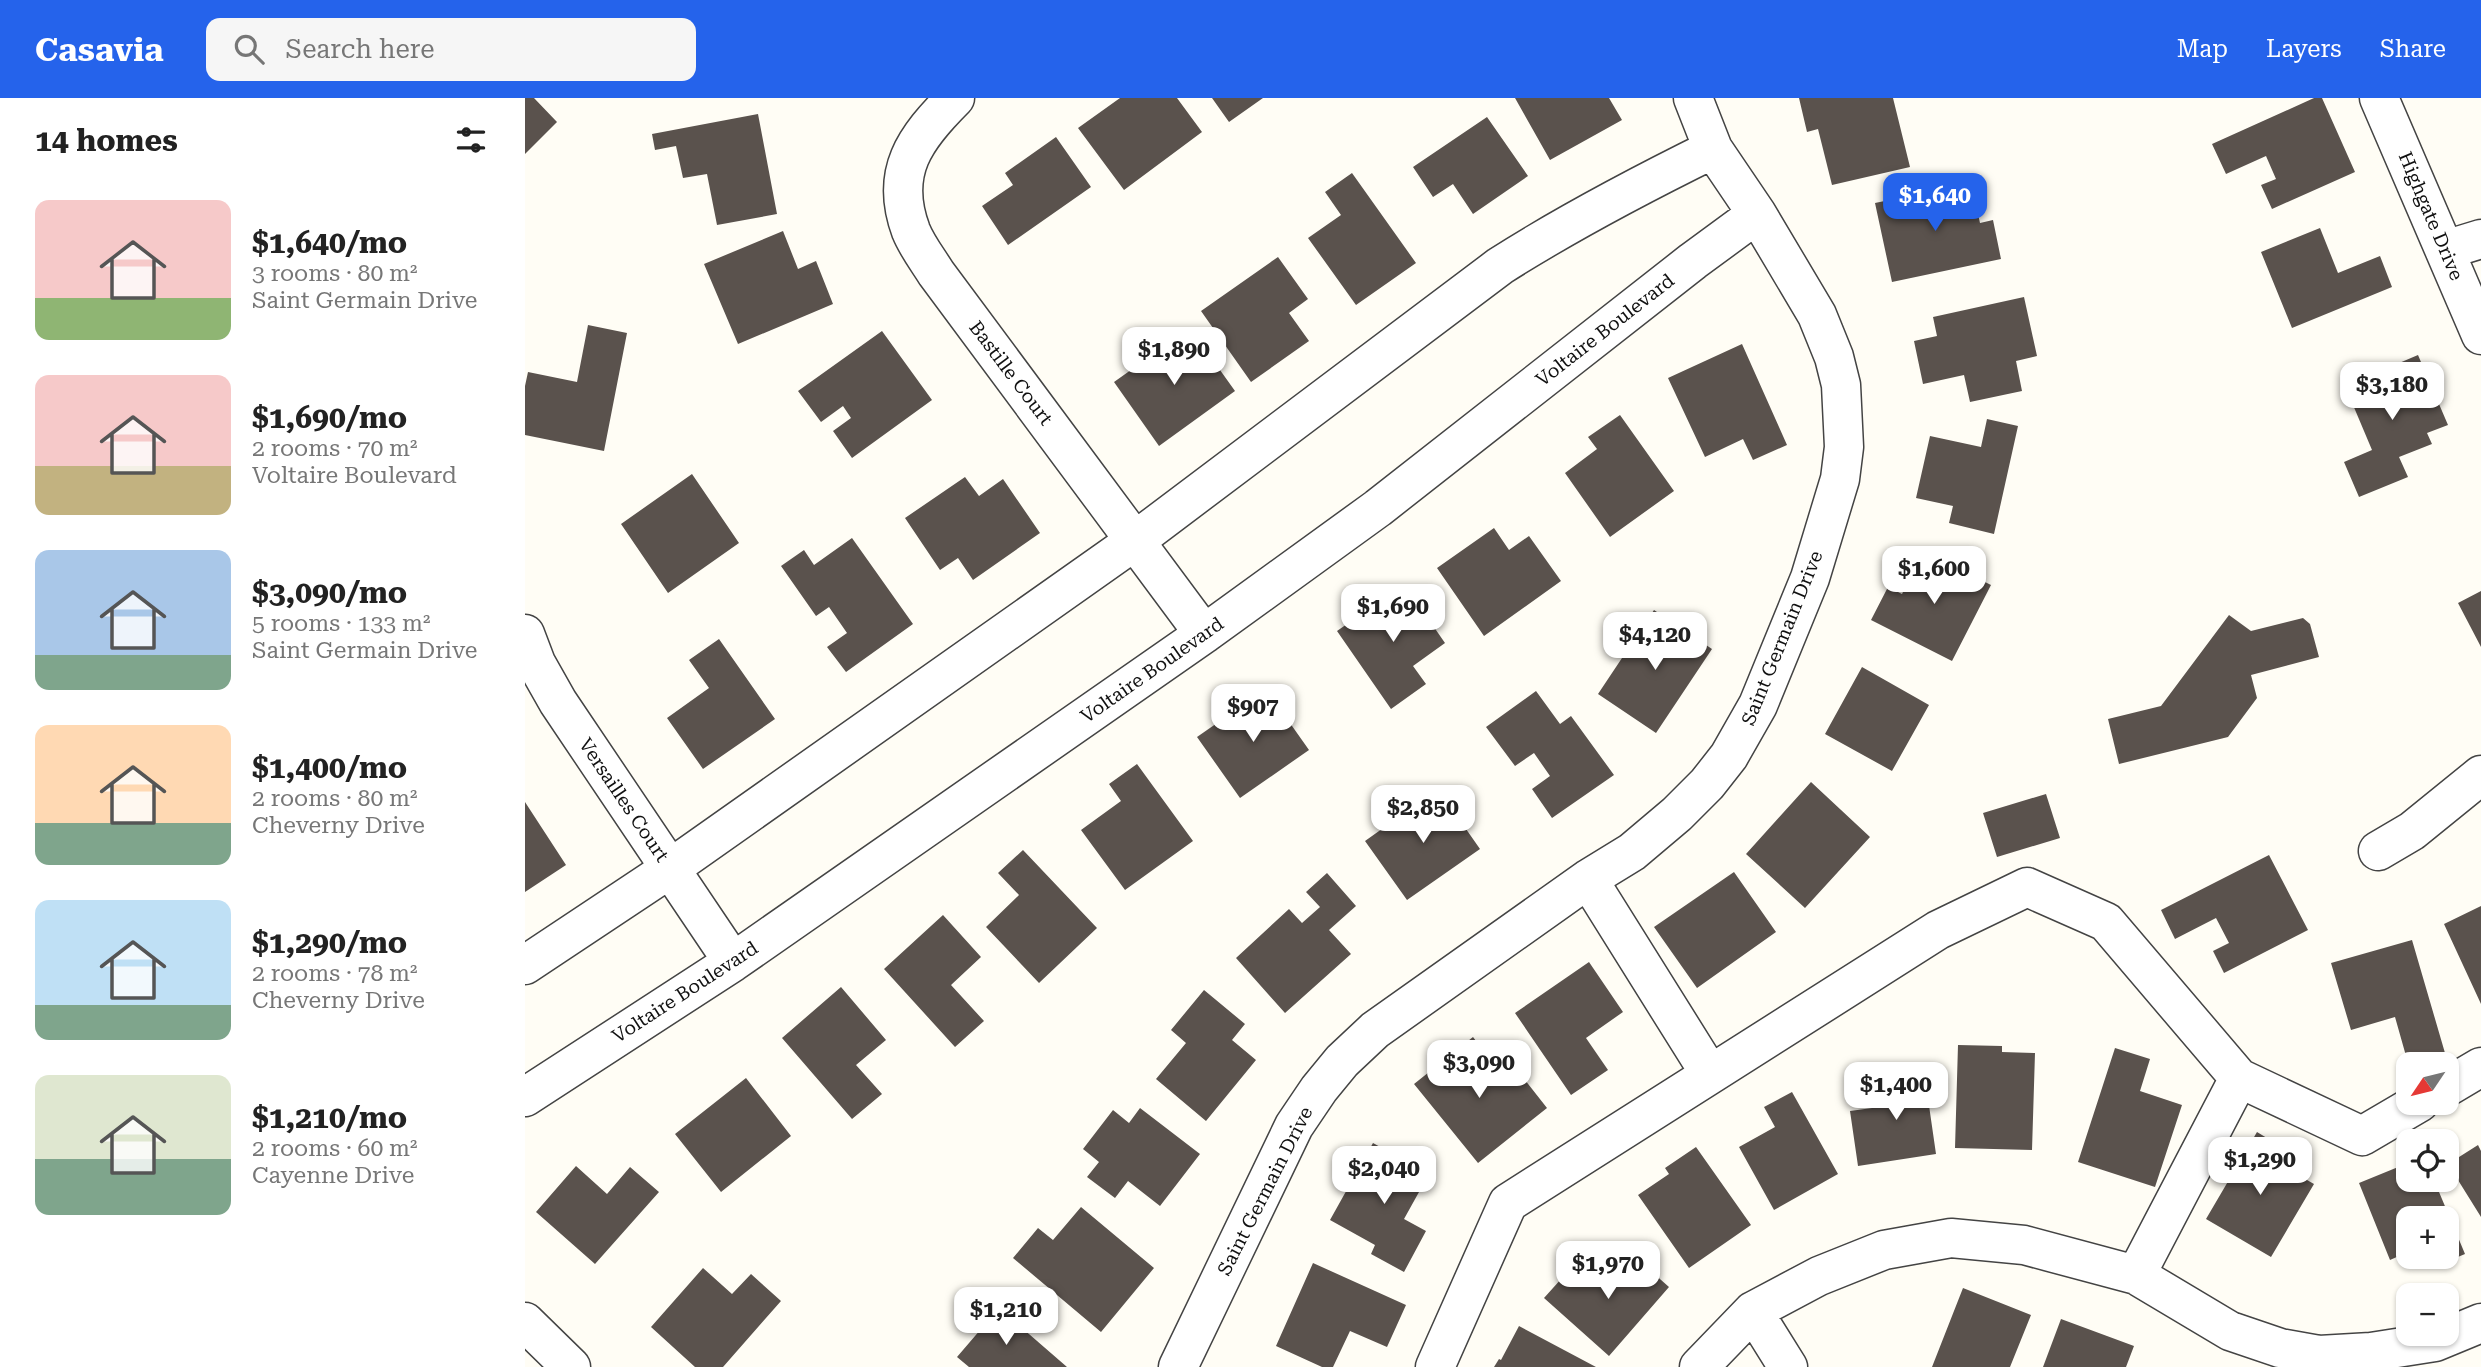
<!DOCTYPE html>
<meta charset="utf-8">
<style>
:root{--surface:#fff;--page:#f6f6f6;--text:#222;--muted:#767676;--accent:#2563eb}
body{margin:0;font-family:"Roboto Serif",serif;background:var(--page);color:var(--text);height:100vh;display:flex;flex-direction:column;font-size:26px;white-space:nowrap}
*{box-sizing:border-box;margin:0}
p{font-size:23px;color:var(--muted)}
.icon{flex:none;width:38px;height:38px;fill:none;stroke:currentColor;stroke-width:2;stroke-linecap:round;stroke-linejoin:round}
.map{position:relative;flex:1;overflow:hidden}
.sheet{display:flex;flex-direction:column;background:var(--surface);width:525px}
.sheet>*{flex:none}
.needle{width:46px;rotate:235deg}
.controls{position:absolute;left:1871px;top:954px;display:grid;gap:14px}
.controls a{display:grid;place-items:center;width:63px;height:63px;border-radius:14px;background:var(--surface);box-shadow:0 2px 5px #0004;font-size:35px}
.price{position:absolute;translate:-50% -60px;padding:0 16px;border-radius:14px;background:#fff;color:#222;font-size:23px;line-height:46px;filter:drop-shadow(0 2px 4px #0008)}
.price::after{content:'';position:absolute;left:50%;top:42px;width:21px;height:16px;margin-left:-10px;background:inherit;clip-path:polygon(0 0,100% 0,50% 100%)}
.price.selected{background:var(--accent);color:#fff}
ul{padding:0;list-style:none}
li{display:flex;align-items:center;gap:21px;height:175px;padding:0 35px}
li span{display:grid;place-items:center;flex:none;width:196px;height:140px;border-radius:14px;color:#555}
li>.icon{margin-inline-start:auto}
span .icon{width:84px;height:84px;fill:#fffc;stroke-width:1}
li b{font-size:30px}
h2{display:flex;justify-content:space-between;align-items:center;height:84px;padding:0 35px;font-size:30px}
header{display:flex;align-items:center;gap:42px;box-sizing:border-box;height:98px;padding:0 35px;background:var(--accent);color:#fff}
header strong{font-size:33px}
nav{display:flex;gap:38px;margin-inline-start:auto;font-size:24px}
.search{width:490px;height:63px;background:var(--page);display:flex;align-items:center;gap:18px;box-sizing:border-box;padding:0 24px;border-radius:14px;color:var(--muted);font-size:26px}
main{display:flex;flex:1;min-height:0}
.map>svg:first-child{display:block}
.building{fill:#5a524d}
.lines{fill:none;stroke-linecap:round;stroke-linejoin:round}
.minor-casing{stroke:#444;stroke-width:41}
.minor{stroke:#fff;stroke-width:38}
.labels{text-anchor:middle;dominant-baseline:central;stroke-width:7;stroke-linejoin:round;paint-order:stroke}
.street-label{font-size:19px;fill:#111;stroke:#fff}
</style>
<header>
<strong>Casavia</strong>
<div class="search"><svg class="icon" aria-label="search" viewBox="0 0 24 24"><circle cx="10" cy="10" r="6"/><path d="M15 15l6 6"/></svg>Search here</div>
<nav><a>Map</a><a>Layers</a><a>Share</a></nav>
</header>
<main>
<section class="sheet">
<h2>14 homes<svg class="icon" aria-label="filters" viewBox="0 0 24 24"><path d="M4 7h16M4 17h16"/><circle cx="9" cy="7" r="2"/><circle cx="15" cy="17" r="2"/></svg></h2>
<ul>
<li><span style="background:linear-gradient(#f6c9c9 70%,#8fb573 0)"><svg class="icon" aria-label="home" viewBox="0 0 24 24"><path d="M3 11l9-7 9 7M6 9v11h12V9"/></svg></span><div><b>$1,640/mo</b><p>3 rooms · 80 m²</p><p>Saint Germain Drive</p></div></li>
<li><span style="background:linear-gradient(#f6c9c9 65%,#c2b280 0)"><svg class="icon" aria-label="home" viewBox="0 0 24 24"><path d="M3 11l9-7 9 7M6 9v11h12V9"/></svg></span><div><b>$1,690/mo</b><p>2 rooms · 70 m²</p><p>Voltaire Boulevard</p></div></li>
<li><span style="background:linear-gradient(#a9c7e8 75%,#7fa58c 0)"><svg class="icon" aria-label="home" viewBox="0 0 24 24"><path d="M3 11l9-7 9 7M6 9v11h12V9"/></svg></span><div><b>$3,090/mo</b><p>5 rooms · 133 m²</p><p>Saint Germain Drive</p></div></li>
<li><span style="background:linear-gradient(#ffd9b3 70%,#7fa58c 0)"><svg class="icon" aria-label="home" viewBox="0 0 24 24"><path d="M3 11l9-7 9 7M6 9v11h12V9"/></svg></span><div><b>$1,400/mo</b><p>2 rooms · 80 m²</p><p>Cheverny Drive</p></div></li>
<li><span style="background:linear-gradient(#bfe0f5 75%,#7fa58c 0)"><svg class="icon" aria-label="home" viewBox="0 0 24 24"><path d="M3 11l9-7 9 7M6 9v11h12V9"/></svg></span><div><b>$1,290/mo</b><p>2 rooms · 78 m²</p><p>Cheverny Drive</p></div></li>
<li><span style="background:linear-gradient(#dfe7d0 60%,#7fa58c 0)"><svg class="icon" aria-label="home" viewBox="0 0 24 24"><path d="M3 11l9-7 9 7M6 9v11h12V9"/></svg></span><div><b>$1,210/mo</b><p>2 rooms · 60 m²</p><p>Cayenne Drive</p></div></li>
</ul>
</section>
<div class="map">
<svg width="1956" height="1269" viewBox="0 0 1956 1269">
<rect width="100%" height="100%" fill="#fffdf5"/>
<path class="building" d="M0,0H9L32,24L0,56Z
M595,0H652L677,34L599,92L553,30Z
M687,0H738L704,24Z
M990,0H1084L1097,22L1025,62Z
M1274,0H1368L1385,69L1307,87L1293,31L1282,34Z
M1789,0H1797L1830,74L1747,111L1736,87L1751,81L1741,58L1701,76L1687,46Z
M233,16L252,116L192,127L182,76L158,80L151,48L130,52L127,36Z
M962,19L1003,78L948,116L928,86L908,99L888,69Z
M531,39L566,89L483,147L457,108L488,87L480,75Z
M827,75L891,165L831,207L783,140L816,117L800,94Z
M1446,85L1455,125L1468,122L1476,161L1367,184L1350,105Z
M1795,130L1813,175L1855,158L1867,189L1767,230L1736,154Z
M258,133L273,171L291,163L308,206L213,246L179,166Z
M753,159L783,201L764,215L784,243L726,284L676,213Z
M1499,199L1512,258L1491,263L1497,293L1445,304L1439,277L1398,286L1389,243L1412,238L1408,219Z
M63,227L102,235L79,353L0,337V288L3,274L52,284Z
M665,230L710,293L634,348L589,284Z
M357,233L407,302L327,360L308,333L326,320L318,308L296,324L273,293Z
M1217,246L1262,347L1228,362L1218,341L1180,359L1143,280Z
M1893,257L1923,327L1902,335L1907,346L1874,359L1883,379L1834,399L1819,364L1847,352L1820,288Z
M1095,317L1149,393L1085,439L1040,375L1072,351L1063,339Z
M1462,321L1493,328L1469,436L1424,425L1428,408L1391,400L1405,338L1456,349Z
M167,376L214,445L143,495L96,426Z
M440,379L454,398L478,381L515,435L448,482L433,460L415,472L380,420Z
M969,430L984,452L1004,438L1036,483L959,538L912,470Z
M327,440L388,526L321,574L302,549L322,535L304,509L291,518L256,468L279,452L289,467Z
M1398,453L1466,487L1427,563L1346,522L1363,489L1377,496Z
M879,486L920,545L888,568L901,586L866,611L812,533Z
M1956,493V549L1933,505Z
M1129,512L1187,551L1131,635L1073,596Z
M1704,517L1726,533L1778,520L1785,526L1794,559L1726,577L1732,600L1703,639L1594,666L1583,621L1636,608Z
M194,541L250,621L178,671L142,620L184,590L164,562Z
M1337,569L1404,607L1367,673L1300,636Z
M741,591L784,652L715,700L672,639Z
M1011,593L1035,626L1046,618L1089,677L1027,720L1007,691L1025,678L1009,655L990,668L961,629Z
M612,666L668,743L600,792L556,732L596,703L584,686Z
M1286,684L1345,739L1280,810L1221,756Z
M913,691L955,751L882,802L840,743Z
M1521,696L1535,740L1472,759L1458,715Z
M0,704L41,767L0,794Z
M498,752L572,830L514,885L461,829L494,797L473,775Z
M1744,757L1783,832L1699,875L1688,853L1704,845L1691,820L1650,841L1636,812Z
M1209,774L1251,834L1172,890L1129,829Z
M802,775L831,808L804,832L826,856L760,915L711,860L764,811L777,825L795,809L781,794Z
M1956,808V906L1919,826Z
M418,817L456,859L426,887L459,923L430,949L359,871Z
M1887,842L1920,955L1883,965L1870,919L1826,932L1806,865Z
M1064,864L1098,914L1061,940L1083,972L1046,997L990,915Z
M316,889L361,942L331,967L357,996L327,1021L257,940Z
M679,892L720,926L707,942L731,962L681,1023L631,981L661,945L646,932Z
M948,939L984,986L996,977L1022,1010L953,1065L889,986Z
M1433,947L1477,948V954L1510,955L1507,1052L1430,1050Z
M1590,950L1625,961L1615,993L1657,1007L1630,1089L1553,1064Z
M1398,966L1411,1056L1333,1068L1325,1013L1369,1007L1363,971Z
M221,980L266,1038L196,1094L150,1036Z
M1267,994L1313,1076L1249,1112L1214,1049L1250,1029L1239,1009Z
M615,1010L675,1056L635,1108L603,1083L590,1100L562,1079L574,1064L558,1051L588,1012L604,1025Z
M1732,1034L1760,1051L1752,1065L1789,1086L1746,1159L1681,1121Z
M848,1045L904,1076L879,1121L901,1133L879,1174L846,1156L850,1147L805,1122Z
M1953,1047L1956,1053V1119L1923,1066Z
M1171,1049L1226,1127L1164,1170L1113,1097L1144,1076L1140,1070Z
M1883,1065V1082H1909L1940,1156L1909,1169L1904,1158H1922V1120H1883V1154L1865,1162L1834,1085Z
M51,1068L82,1096L105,1069L134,1094L70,1166L11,1114Z
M556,1109L629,1170L576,1234L488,1160L513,1130L528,1142Z
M1101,1151L1144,1189L1084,1258L1019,1200L1046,1170L1067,1189Z
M788,1165L881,1207L862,1249L825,1233L808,1269H797L751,1248Z
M178,1170L207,1196L226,1176L256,1203L198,1269H170L126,1229Z
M1438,1190L1506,1217L1485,1269H1407Z
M474,1210L542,1269H444L432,1259Z
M1536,1221L1609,1248L1601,1269H1518Z
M994,1228L1071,1269H969L974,1261L976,1262Z"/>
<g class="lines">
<defs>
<path id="minor" d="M430,0C390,40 364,74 386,133C392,148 403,162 411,175L679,536
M1854,0L1956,237
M1920,152L1956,141
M0,536L11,565L33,604L208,864
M1853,753L1887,733L1956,677
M1063,781L1185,976
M0,867L146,770L611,442L975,168C1044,124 1115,87 1188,51
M1922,989L1956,969
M0,999L208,864L679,536L853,410L1168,163L1232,116
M1611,1177L1714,980
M1228,1213L1263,1269
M0,1224L46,1269
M653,1269L769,1028L794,991L817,963L850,932L1063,781L1107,754L1152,716L1182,686L1204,658L1233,607L1285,480L1315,381L1319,349L1316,287L1309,259L1292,217L1232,116L1188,51L1168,0
M910,1269L983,1105L1413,832L1502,789L1581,824L1714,980L1837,1038L1895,1004
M1174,1269L1228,1213L1294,1178L1359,1152L1426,1140L1499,1147L1611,1177L1705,1233L1755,1250L1794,1257L1846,1254L1910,1244L1956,1225"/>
</defs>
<use href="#minor" class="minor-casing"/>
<use href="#minor" class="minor"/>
</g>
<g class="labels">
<g class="street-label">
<text transform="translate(1906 118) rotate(67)">Highgate Drive</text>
<text transform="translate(1080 232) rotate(-38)">Voltaire Boulevard</text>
<text transform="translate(486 275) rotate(53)">Bastille Court</text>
<text transform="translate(1257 540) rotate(-68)">Saint Germain Drive</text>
<text transform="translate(627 572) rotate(-35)">Voltaire Boulevard</text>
<text transform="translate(99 702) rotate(56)">Versailles Court</text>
<text transform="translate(160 894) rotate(-33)">Voltaire Boulevard</text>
<text transform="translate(740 1093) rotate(-63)">Saint Germain Drive</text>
</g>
</g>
</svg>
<div class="controls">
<a><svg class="needle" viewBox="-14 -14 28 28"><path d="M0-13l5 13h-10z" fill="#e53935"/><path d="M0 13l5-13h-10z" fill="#767676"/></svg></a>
<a><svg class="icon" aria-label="locate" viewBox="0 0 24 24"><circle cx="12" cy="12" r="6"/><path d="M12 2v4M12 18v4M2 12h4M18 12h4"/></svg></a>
<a>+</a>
<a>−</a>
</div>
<b class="price selected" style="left:1410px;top:135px">$1,640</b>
<b class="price" style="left:649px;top:289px">$1,890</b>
<b class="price" style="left:1867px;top:324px">$3,180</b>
<b class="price" style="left:1409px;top:508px">$1,600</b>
<b class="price" style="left:868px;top:546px">$1,690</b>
<b class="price" style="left:1130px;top:574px">$4,120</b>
<b class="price" style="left:728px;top:646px">$907</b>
<b class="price" style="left:898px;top:747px">$2,850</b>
<b class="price" style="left:954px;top:1002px">$3,090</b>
<b class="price" style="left:1371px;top:1024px">$1,400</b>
<b class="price" style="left:1735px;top:1099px">$1,290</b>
<b class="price" style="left:859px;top:1108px">$2,040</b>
<b class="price" style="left:1083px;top:1203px">$1,970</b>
<b class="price" style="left:481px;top:1249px">$1,210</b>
</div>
</main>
